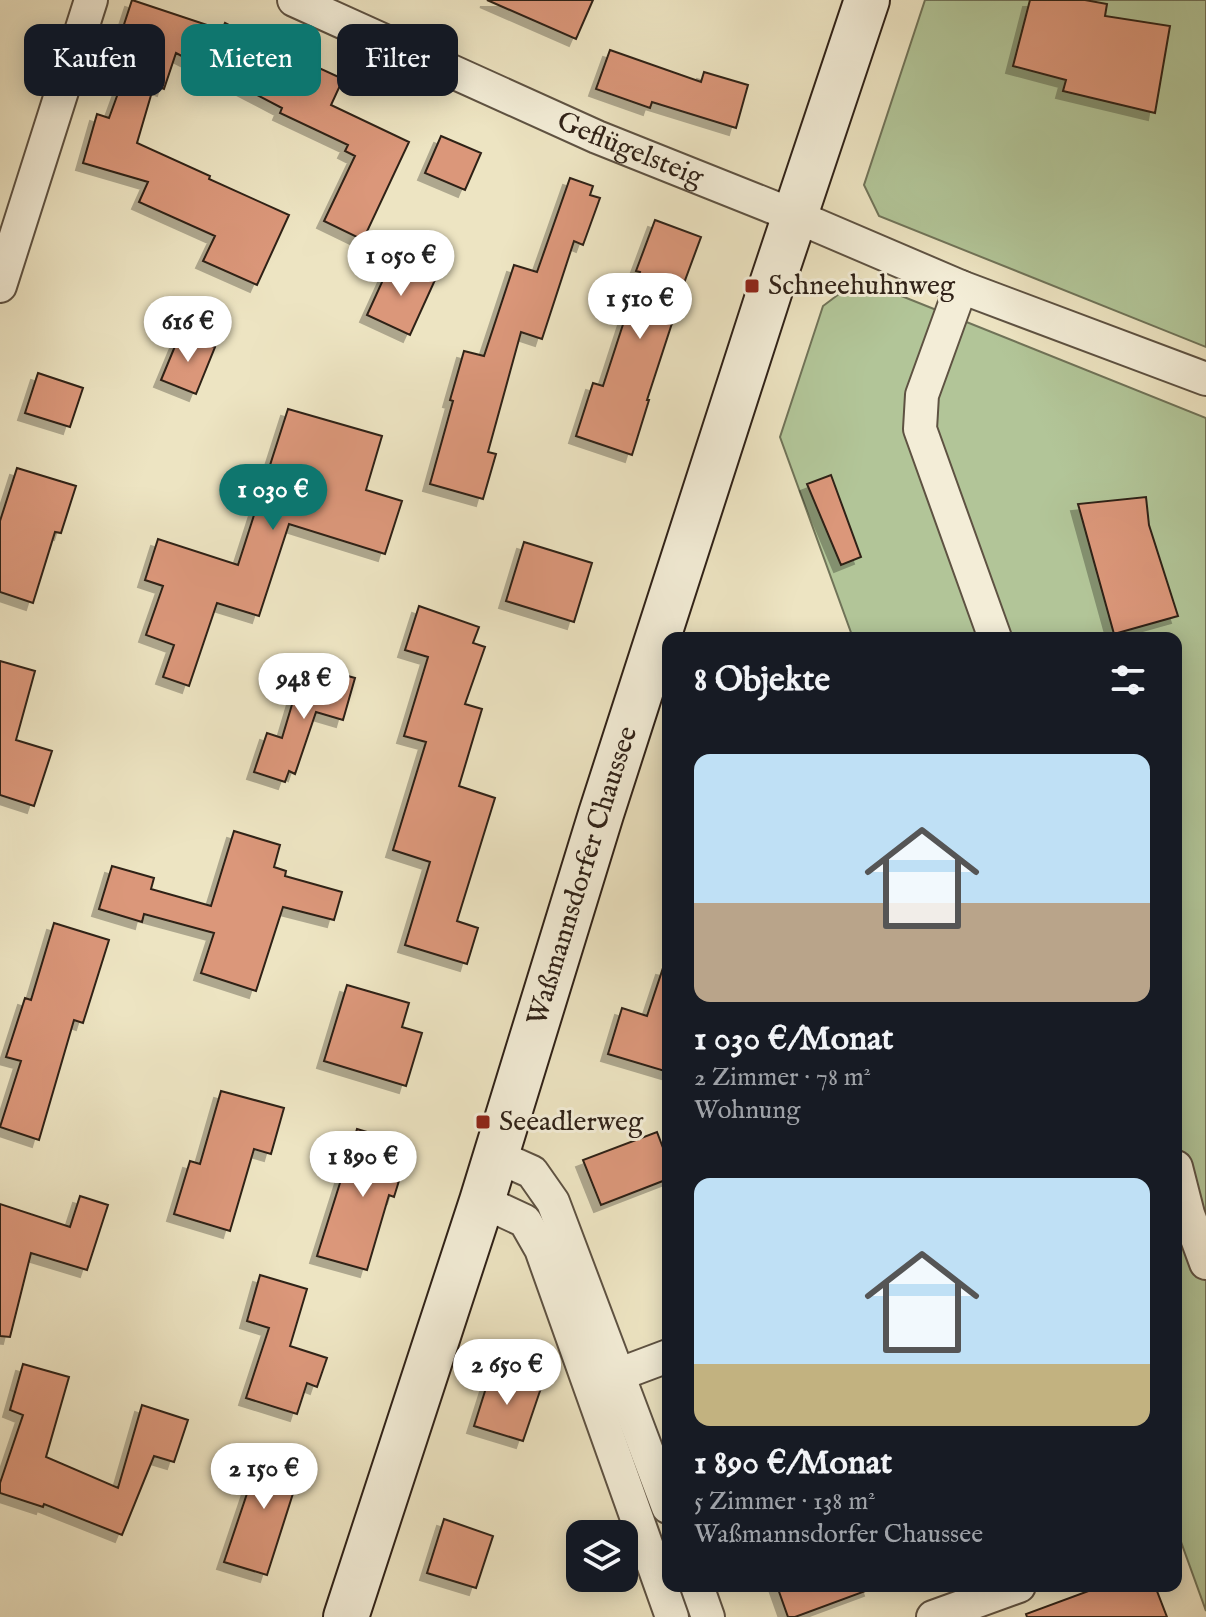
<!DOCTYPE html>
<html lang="de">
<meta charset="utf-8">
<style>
:root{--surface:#171b24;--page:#242831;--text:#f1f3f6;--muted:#9ea1a6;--accent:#0f766e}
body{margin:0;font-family:"IM FELL English",serif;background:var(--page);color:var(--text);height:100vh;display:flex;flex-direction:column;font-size:30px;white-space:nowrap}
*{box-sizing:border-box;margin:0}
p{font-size:26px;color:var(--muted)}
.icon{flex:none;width:44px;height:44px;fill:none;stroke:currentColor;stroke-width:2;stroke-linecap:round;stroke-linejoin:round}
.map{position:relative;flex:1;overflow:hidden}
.details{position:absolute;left:662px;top:632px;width:520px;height:960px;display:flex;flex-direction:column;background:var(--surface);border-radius:16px;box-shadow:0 4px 20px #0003}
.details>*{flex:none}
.guide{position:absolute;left:24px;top:24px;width:518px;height:72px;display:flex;gap:16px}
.fabs{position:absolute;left:566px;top:1520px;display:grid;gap:16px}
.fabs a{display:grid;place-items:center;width:72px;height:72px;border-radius:16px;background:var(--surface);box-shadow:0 4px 20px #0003;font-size:40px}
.price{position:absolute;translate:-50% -68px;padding:0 18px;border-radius:28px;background:#fff;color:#222;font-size:26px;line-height:52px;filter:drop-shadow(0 2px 4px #0008)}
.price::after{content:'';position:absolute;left:50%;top:48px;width:24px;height:18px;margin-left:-12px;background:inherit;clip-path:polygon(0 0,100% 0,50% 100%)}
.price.selected{background:var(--accent);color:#fff}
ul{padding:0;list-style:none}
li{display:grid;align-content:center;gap:16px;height:424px;padding:0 32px}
li span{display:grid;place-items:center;height:248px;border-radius:16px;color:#555}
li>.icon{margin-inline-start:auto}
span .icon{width:144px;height:144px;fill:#fffc;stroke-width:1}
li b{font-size:34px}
h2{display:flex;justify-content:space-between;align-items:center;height:96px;padding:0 32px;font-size:34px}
.tag{padding:0 28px;border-radius:16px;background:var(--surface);box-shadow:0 4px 20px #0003;font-size:28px;line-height:72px}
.tag.selected{background:var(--accent);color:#fff}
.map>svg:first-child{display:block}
.green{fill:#b2c598;stroke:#707358;stroke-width:2}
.building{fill:#db977a;stroke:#2f2117;stroke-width:2;filter:url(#shadow)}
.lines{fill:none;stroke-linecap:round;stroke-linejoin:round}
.street-casing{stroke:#5e5242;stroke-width:36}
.secondary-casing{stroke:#2f2117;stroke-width:48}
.street{stroke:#f3edd7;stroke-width:32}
.secondary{stroke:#f3edd7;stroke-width:44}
.poi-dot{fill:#8f2418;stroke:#f3edd7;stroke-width:3}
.labels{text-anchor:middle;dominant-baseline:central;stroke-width:6;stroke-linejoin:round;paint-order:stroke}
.street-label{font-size:28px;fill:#2f2117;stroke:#f3edd7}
.poi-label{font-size:28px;fill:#2f2117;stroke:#f3edd7;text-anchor:start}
</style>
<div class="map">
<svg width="1206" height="1617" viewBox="0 0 1206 1617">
<defs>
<filter id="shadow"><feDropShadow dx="-7" dy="7" stdDeviation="0" flood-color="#0004"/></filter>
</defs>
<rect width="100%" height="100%" fill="#ede4c2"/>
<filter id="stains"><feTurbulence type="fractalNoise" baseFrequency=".0025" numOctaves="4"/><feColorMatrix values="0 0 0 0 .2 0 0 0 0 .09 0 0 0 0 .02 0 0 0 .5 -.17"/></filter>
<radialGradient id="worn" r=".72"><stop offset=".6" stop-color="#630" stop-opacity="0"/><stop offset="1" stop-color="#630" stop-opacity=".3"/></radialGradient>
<path class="green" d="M925,0H1206V347L879,216L864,185Z
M859,279L1206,418V1611L1176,1528V638H853L780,437L823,306Z"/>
<path class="building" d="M132,0L222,30L225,23L303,63L304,61L343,79L331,105L409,142L363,240L324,221L355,156L345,151L348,145L280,113L282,108L176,53L164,89L154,85L137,143L210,176L209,179L289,215L257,285L203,261L215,236L139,202L148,182L83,163L97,114L109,118L129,63L113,58Z
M487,0H593L576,39Z
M1030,0H1085L1107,4L1105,16L1170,26L1155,113L1063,91L1066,80L1013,66Z
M610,50L701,82L704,72L748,85L736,128L652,102L650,108L596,89Z
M441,136L481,153L465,190L425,173Z
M570,178L593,186L590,195L600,198L583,245L574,241L542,339L521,332L488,452L496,454L483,499L430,484L453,401L450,400L464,351L484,356L514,265L537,272Z
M655,220L701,237L673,313L675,314L647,400H649L632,455L576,436L593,383L603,386L640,272L636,271Z
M392,260L435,280L410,335L367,315Z
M180,334L215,347L196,394L161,380Z
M38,373L83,388L70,427L25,413Z
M288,409L382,436L366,490L402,501L385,554L289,524L259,616L217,603L189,686L163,677L174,645L146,635L163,586L145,580L158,539L238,565Z
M17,468L76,486L61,533L55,532L33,603L0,592V521Z
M831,475L861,557L841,565L807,484Z
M1146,497L1149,525L1178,616L1114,634L1078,504Z
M524,542L592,563L574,622L506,601Z
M419,606L479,627L473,643L485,647L465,704L482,709L459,786L495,798L457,921L478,928L467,964L405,945L430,862L393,850L426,742L404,736L428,657L405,650Z
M0,661L35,671L16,740L52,751L34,806L0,795Z
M319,668L355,678L343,720L316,712L295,774L289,771L285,782L254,772L267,733L282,738L302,671L317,676Z
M234,831L280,845L274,867L286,871L285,876L342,892L334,920L283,907L256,991L201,973L214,933L144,914L142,922L99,909L112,866L154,878L151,889L211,906Z
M54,923L109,940L83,1023L74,1020L39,1140L0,1127L21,1061L6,1057L25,998L31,1000Z
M663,968L668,969V1072L608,1054L622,1008L647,1016Z
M347,985L409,1003L402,1027L422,1033L406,1086L324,1061Z
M221,1091L284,1108L271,1154L254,1149L230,1231L174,1214L190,1161L200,1164Z
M357,1129L410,1145L394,1197L389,1195L367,1270L317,1256Z
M657,1132L668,1161V1179L601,1205L583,1160Z
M80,1196L108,1205L87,1270L31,1253L10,1337L0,1336V1204L70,1227Z
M260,1275L307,1289L290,1346L327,1358L317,1387L307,1383L297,1414L246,1398L269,1328L247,1321Z
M23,1364L69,1377L46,1457L118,1488L142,1405L188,1420L174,1462L154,1456L122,1535L44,1504L43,1507L0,1493V1483L23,1415L10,1410Z
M491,1372L541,1388L523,1441L474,1426Z
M263,1446L304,1459L267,1575L224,1562Z
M444,1519L493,1536L476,1588L427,1573Z
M777,1586H870L871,1589L795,1617H788Z
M1102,1586H1155L1167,1617H1027L1026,1614Z"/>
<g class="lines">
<defs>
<g id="street">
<path id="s1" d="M294,0L597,137L795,216L961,287L1206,379"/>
<path d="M0,286L91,0"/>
<path d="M961,287L922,395L920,429L995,638"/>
<path d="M496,1156L532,1172L553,1202L668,1507"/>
<path d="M1176,1167L1188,1214L1206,1263"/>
<path d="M482,1201L525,1221L541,1249L672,1617"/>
<path d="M620,1374L668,1356"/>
<path d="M697,1586L708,1617"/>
<path d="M933,1617L1019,1586"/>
</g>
<g id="secondary">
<path id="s2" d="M346,1617L482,1201L601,814L770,290L867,0"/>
</g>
</defs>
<use href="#street" class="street-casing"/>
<use href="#secondary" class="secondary-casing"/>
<use href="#street" class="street"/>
<use href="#secondary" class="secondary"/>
</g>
<g class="poi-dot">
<rect x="744" y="278" width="16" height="16" rx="4"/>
<rect x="475" y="1114" width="16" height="16" rx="4"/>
</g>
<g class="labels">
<g class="street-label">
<text stroke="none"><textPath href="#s1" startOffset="368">Geflügelsteig</textPath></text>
<text stroke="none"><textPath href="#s2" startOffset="778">Waßmannsdorfer Chaussee</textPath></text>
</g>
<g class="poi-label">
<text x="768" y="286">Schneehuhnweg</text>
<text x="499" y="1122">Seeadlerweg</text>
</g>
</g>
<rect width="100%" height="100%" filter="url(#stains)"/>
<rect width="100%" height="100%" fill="url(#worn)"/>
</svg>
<div class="fabs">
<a><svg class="icon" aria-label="layers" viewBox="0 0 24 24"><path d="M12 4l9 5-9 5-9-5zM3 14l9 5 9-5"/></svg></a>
</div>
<b class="price" style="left:401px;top:298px">1 050 €</b>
<b class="price" style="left:640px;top:341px">1 510 €</b>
<b class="price" style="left:188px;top:364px">616 €</b>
<b class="price selected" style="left:273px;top:532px">1 030 €</b>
<b class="price" style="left:304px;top:721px">948 €</b>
<b class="price" style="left:363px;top:1199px">1 890 €</b>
<b class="price" style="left:507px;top:1407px">2 650 €</b>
<b class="price" style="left:264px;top:1511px">2 150 €</b>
<div class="guide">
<a class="tag">Kaufen</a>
<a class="tag selected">Mieten</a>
<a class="tag">Filter</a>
</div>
<section class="details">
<h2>8 Objekte<svg class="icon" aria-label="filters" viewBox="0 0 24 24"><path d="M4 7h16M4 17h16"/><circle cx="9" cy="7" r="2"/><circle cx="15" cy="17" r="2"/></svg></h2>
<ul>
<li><span style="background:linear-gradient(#bfe0f5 60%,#b9a48a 0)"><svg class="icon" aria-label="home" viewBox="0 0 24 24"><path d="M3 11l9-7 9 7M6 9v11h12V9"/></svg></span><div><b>1 030 €/Monat</b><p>2 Zimmer · 78 m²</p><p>Wohnung</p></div></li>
<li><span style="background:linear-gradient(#bfe0f5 75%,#c2b280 0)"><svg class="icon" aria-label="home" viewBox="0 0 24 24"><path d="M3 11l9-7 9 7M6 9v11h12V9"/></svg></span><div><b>1 890 €/Monat</b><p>5 Zimmer · 138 m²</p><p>Waßmannsdorfer Chaussee</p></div></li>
</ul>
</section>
</div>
